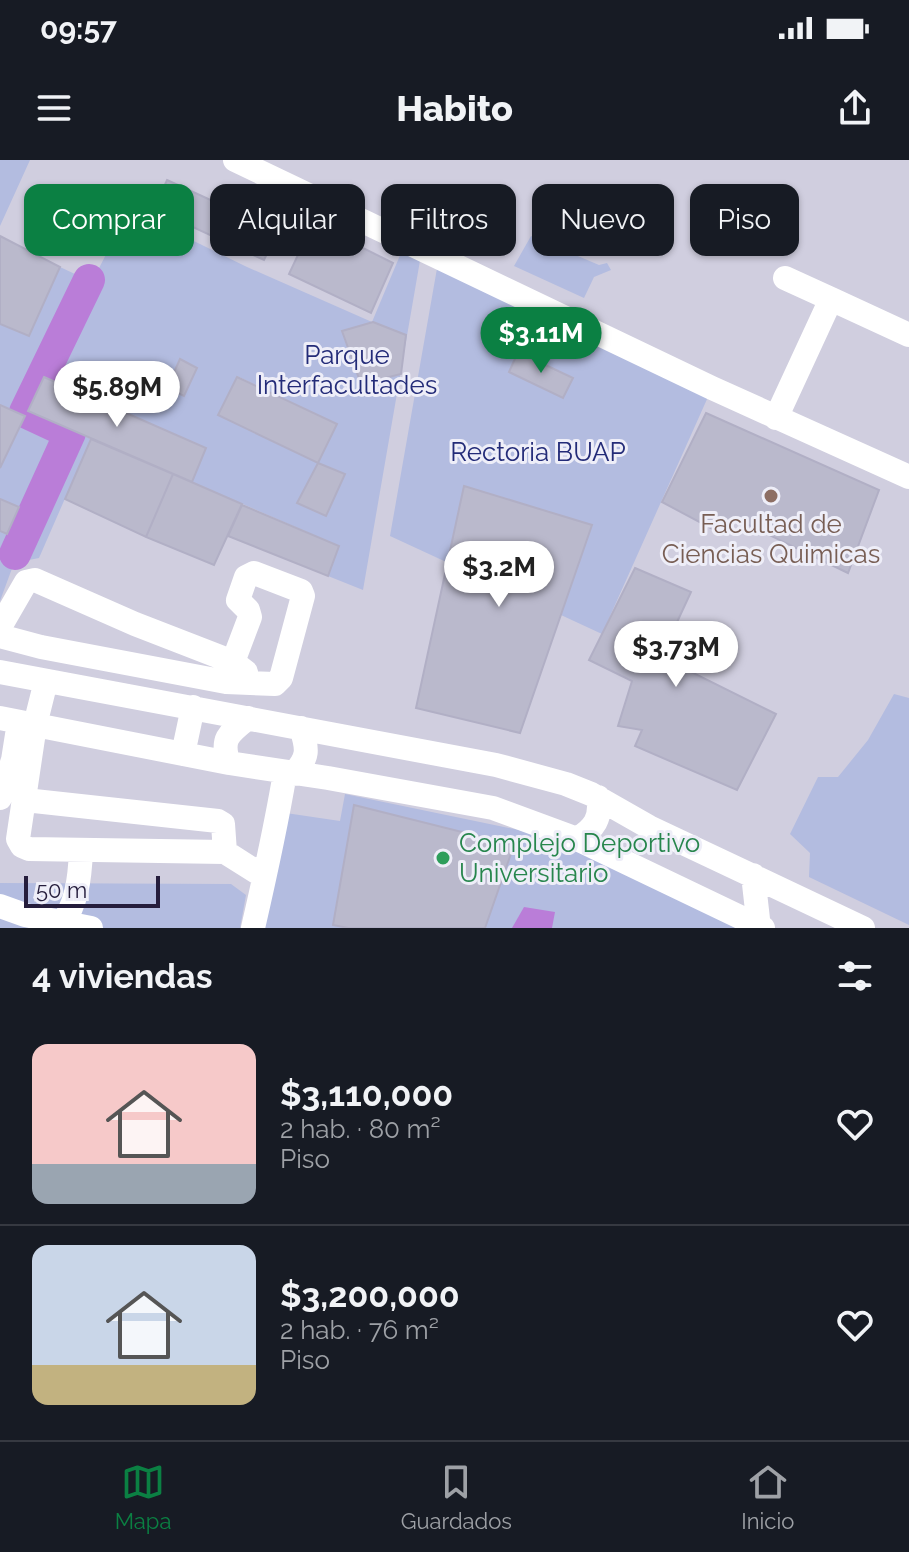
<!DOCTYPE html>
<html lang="es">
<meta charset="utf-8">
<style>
:root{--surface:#171b24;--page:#242831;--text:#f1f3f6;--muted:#9ea1a6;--line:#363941;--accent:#0b8043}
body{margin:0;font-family:Raleway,sans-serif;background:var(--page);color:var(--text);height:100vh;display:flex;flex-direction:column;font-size:30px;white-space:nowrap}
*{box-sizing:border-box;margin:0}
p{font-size:26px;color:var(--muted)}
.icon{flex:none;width:44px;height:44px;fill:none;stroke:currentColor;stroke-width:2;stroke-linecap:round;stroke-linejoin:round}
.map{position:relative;height:768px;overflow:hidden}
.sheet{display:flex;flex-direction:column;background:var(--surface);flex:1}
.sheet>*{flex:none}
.top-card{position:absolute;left:24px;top:24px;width:862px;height:72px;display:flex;gap:16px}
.scale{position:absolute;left:24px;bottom:20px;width:136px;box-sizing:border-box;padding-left:8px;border:4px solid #251d3c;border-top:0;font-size:22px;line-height:28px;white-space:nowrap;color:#251d3c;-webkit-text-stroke:6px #eeeef8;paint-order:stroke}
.price{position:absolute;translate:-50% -68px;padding:0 18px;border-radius:28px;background:#fff;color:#222;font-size:26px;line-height:52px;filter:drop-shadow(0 2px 4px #0008)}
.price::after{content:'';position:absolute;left:50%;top:48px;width:24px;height:18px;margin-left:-12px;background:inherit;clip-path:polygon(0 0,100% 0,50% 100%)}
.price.on{background:var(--accent);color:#fff}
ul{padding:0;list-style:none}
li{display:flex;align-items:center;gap:24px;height:200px;padding:0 32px}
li+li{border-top:2px solid var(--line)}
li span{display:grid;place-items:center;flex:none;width:224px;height:160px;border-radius:16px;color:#555}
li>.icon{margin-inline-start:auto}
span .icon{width:96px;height:96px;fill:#fffc;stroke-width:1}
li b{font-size:34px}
h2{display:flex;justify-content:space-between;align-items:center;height:96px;padding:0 32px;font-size:34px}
.tag{padding:0 28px;border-radius:16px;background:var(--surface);box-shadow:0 2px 6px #0004;font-size:28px;line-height:72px}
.tag.on{background:var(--accent);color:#fff}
.status{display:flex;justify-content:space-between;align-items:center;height:56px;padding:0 40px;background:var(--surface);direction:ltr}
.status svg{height:22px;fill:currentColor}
header{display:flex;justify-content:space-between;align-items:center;height:104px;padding:0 32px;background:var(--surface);font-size:36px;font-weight:800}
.menu{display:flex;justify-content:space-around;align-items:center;height:112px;border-top:2px solid var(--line);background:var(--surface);font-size:22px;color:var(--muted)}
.menu a{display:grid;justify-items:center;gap:4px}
.menu .on{color:var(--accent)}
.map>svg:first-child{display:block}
.built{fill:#d0cedf}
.green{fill:#b3bce0;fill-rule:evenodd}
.water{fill:#ba7dd8}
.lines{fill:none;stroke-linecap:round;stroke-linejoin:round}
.river{stroke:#ba7dd8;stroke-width:32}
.building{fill:#bab9cc;stroke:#b1afc5;stroke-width:2}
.minor{stroke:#fff;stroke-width:24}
.education-dot{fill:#8d6e63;stroke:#eeeef8;stroke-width:3}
.leisure-dot{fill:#2e9e5b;stroke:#eeeef8;stroke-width:3}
.labels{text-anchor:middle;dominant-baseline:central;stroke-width:6;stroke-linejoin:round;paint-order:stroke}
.park-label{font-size:26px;fill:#232b78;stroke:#eeeef8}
.education-label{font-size:26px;fill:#785e54;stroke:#eeeef8}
.leisure-label{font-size:26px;fill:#27864d;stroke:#eeeef8;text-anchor:start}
</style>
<div class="status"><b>09:57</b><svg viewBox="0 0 49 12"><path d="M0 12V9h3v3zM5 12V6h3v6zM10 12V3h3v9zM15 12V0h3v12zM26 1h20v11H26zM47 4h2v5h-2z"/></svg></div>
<header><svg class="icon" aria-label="menu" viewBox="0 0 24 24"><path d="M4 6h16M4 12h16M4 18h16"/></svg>Habito<svg class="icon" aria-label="share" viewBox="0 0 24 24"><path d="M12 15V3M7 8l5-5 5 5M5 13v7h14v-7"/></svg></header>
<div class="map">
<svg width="909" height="768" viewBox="0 0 909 768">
<rect width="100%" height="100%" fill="#deddeb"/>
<path class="built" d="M0,0H909V768H0Z"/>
<path class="green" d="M0,0H30L0,66Z
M127,53L159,64L247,107L372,162L406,81L422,89L363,430L328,416L339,386L192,322L206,288L44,218L28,251L91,279L39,398L14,403L0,441V308L25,256L0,245V164L29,175L60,107L92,122ZM237,216L337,264L219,255ZM318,303L345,314L326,356L298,342Z
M531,76L599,105L607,103L611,110L594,117L584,138L514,106Z
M439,97L712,228L602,474L390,376Z
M894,534L909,538V765L809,717L810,693L790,674L818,617H838L868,580Z
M345,634L548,676L749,768H260L279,652L340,661Z
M0,723L231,724L246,735L240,768H0Z"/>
<path class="water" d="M524,747L555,752L552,768H512Z"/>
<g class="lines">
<path class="river" d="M15,394L70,273L25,252L89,120"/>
</g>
<path class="building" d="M167,20L278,71L264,100L154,49Z
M313,63L393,103L371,153L289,114Z
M0,76L60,107L29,176L0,164Z
M373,162L406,175L401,214L361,224L342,171Z
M518,192L573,218L563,238L509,212Z
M180,199L197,208L184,236L167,228Z
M44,217L206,288L192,322L28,251Z
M237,217L337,264L318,303L218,255Z
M0,245L25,256L0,308Z
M706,253L879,330L848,413L734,358L720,373L662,342Z
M91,279L173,314L146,377L65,339Z
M318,303L345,314L326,356L297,343Z
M173,314L242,344L214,405L146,377Z
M464,326L592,365L520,573L416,548Z
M0,339L19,347L7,374L0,371Z
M242,345L339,386L328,416L228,376Z
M635,408L691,432L665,488L675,504L776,554L737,630L635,586L642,570L618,566L632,521L589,500Z
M354,645L514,685L485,768H348L333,765Z"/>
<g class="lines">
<path class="minor" d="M235,0L712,228L909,317
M785,118L831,139
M776,258L831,139L909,175
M0,467L26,422L35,420L135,464L233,502L246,512
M0,476L41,487L226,522L275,524L281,518L303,436L301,431L254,413L246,417L238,440L248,450L250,457L233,502
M0,512L496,605L566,624L591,634L649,667L863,768
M0,558L229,603L328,618L493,648L577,679L763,768
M183,594L193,547
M229,603C220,579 229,573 248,558
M293,614C309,598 308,589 301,568
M0,638L13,600L19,562
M25,640L218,661L223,664L225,692L29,689L22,686L18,679L35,565L46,521
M577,679C594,669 602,658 598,637
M225,692L263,716
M753,715L759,768
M0,746L25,755L91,768
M58,768C77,748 80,717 81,690
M253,768C265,716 276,666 285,613"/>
</g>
<circle class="education-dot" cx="771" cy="336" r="8"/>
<circle class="leisure-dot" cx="443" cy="698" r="8"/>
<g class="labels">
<g class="park-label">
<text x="347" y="195">Parque<tspan x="347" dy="30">Interfacultades</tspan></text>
<text x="538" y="292">Rectoria BUAP</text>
</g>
<g class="education-label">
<text x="771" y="364">Facultad de<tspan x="771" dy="30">Ciencias Quimicas</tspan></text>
</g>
<g class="leisure-label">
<text x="459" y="683">Complejo Deportivo<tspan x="459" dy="30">Universitario</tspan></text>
</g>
</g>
</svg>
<div class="scale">50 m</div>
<b class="price on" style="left:541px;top:215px">$3.11M</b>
<b class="price" style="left:117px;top:269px">$5.89M</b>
<b class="price" style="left:499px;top:449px">$3.2M</b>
<b class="price" style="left:676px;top:529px">$3.73M</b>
<div class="top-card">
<a class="tag on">Comprar</a>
<a class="tag">Alquilar</a>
<a class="tag">Filtros</a>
<a class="tag">Nuevo</a>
<a class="tag">Piso</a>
</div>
</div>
<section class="sheet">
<h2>4 viviendas<svg class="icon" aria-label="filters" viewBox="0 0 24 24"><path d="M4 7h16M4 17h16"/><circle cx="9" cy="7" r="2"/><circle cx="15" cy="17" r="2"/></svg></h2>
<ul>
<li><span style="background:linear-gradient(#f6c9c9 75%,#9aa5b1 0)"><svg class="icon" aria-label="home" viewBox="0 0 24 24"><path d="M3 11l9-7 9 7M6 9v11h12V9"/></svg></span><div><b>$3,110,000</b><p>2 hab. · 80 m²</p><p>Piso</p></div><svg class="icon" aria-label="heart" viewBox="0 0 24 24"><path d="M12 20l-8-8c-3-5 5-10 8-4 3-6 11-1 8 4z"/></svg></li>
<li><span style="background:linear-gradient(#c9d6e8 75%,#c2b280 0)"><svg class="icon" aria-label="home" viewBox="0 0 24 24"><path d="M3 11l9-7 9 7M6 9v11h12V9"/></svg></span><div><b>$3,200,000</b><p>2 hab. · 76 m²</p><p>Piso</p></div><svg class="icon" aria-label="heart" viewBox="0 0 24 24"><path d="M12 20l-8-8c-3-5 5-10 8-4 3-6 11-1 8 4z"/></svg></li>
</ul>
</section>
<nav class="menu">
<a class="on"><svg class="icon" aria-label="map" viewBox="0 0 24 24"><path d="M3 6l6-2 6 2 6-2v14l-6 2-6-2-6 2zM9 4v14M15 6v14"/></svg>Mapa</a>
<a><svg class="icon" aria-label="saved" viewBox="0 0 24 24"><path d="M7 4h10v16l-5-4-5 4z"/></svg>Guardados</a>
<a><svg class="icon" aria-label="home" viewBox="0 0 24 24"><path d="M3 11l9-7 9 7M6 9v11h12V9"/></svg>Inicio</a>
</nav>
